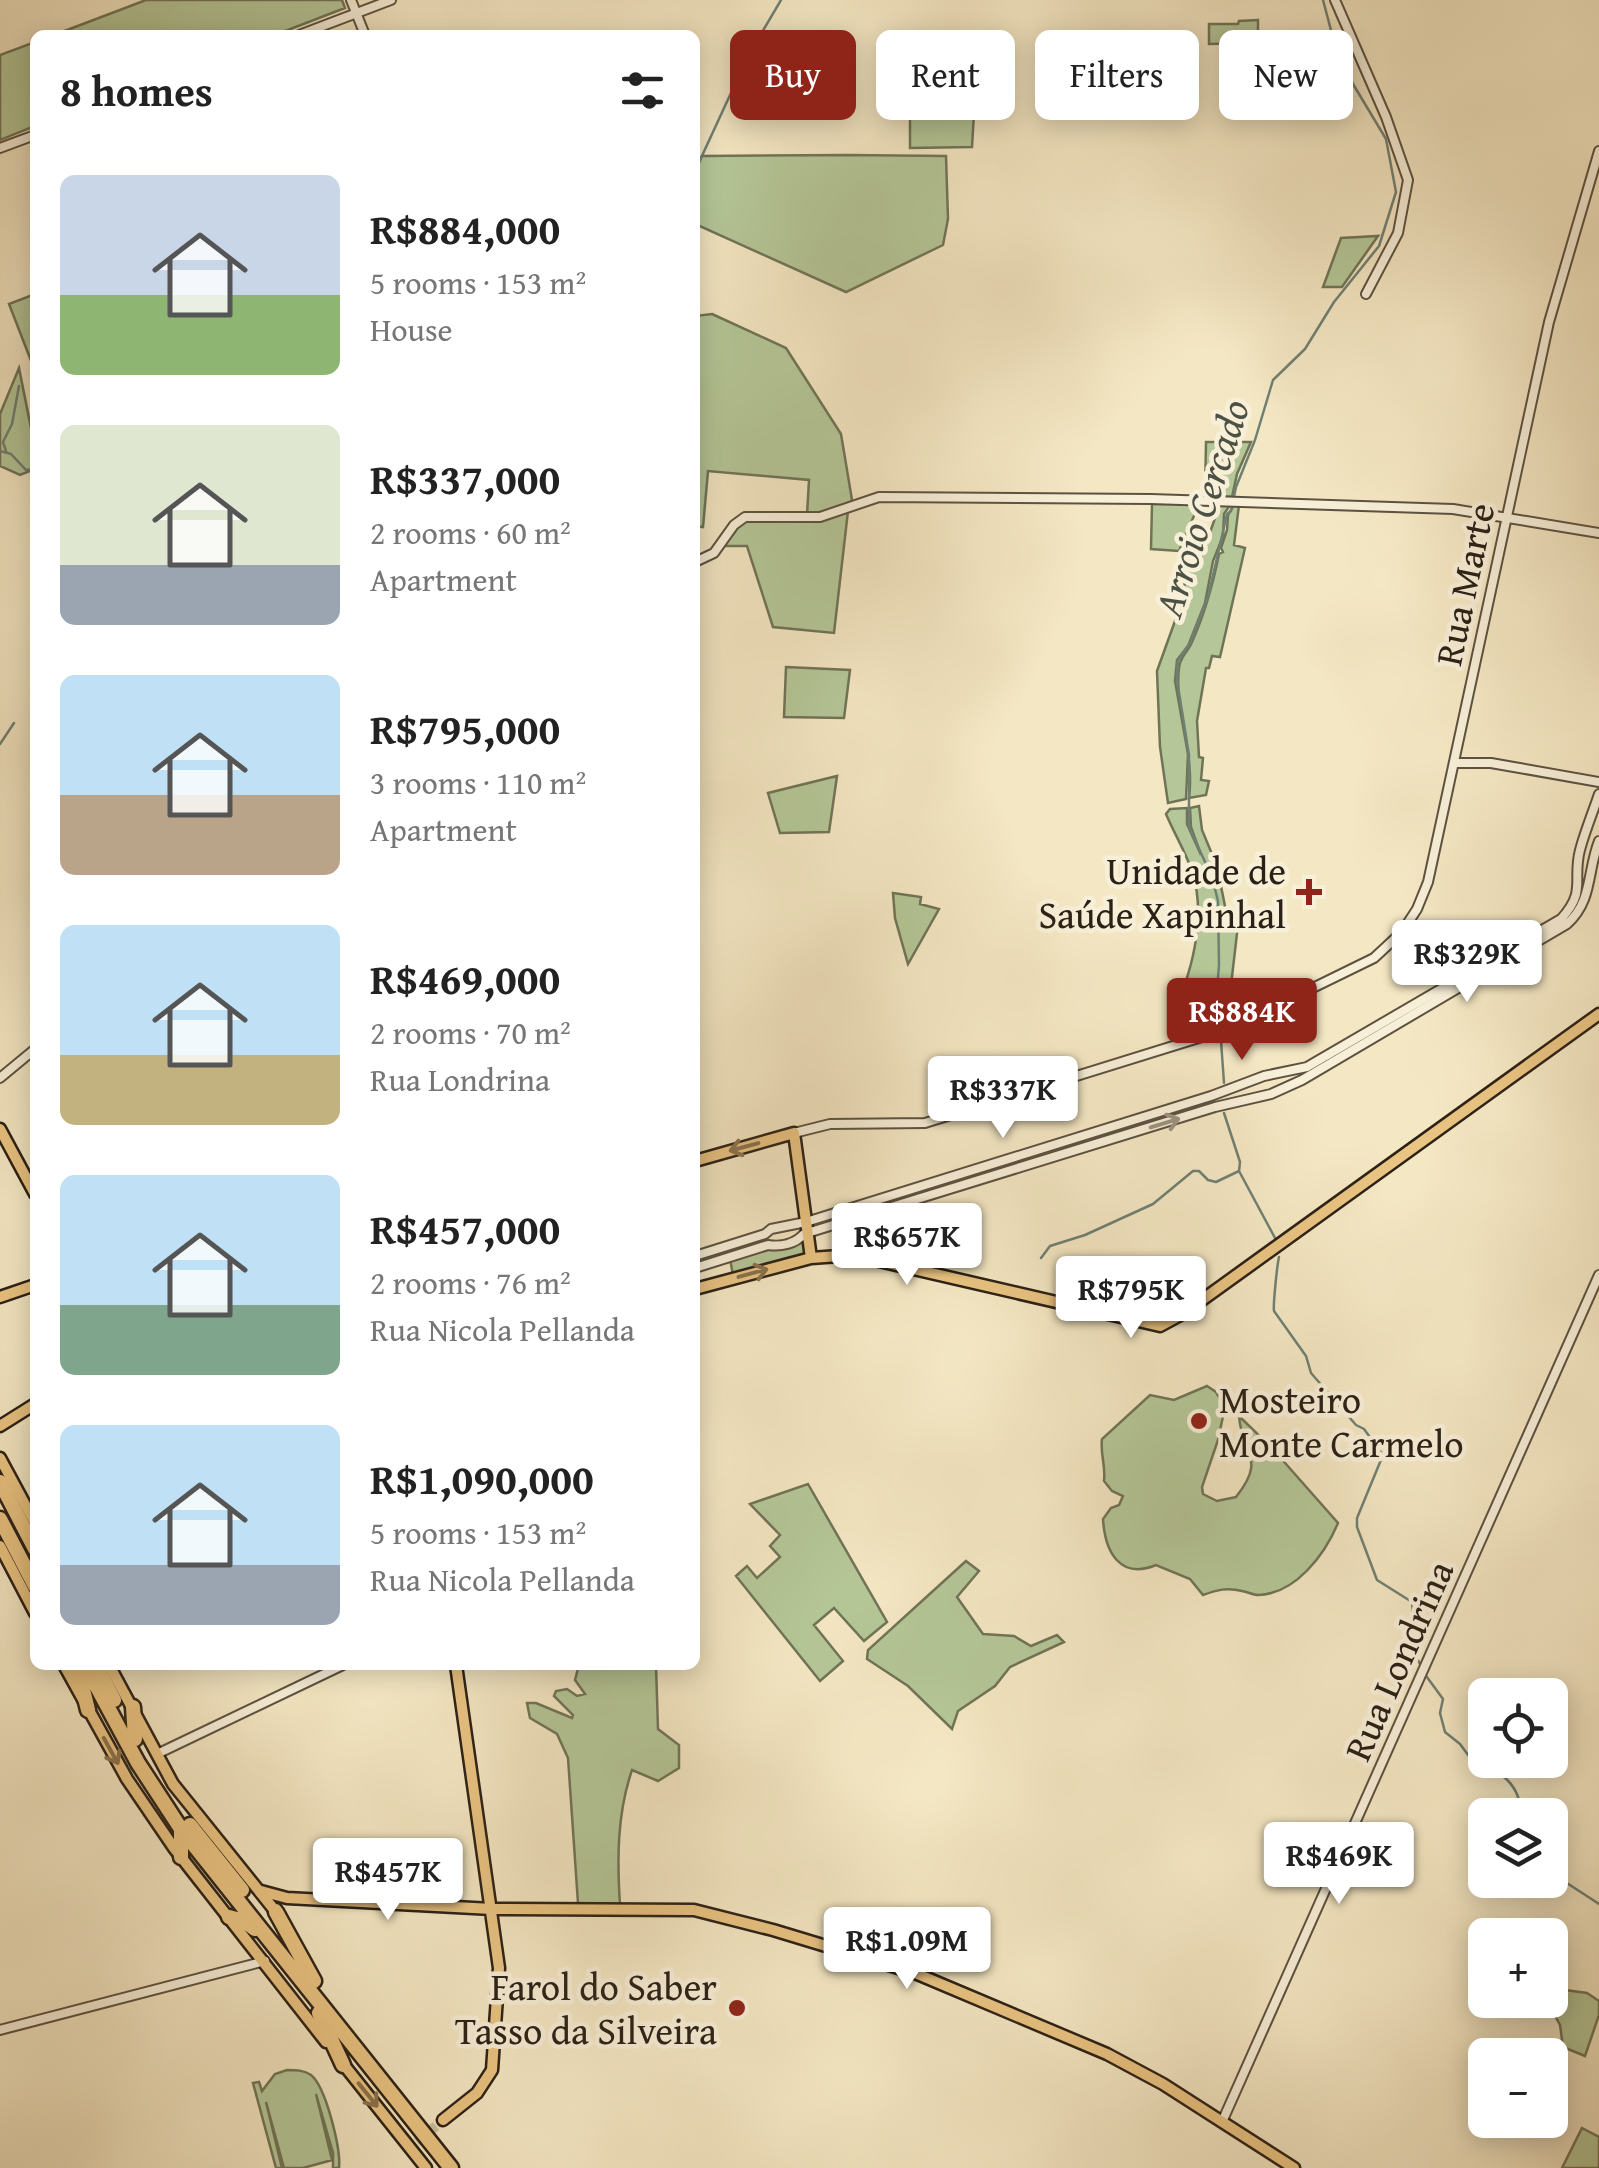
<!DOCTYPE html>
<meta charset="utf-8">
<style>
:root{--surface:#fff;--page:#f2f2f2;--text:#222;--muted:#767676;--accent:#8f2418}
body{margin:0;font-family:"Gentium Book Plus",serif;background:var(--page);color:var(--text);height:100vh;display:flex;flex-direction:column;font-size:38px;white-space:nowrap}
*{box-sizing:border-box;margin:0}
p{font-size:32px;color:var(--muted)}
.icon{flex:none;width:55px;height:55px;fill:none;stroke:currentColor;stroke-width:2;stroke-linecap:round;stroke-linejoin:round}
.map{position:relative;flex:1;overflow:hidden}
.details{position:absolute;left:30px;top:30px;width:670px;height:1640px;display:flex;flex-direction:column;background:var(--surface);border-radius:15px;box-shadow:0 5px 25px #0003}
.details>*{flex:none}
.banner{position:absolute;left:730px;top:30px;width:718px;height:90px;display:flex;gap:20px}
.tools{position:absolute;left:1468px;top:1678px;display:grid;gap:20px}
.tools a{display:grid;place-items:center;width:100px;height:100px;border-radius:15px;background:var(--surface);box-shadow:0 5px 25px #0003;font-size:50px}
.price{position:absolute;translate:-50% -85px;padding:0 22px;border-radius:10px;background:#fff;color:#222;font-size:32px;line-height:65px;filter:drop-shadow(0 2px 5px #0008)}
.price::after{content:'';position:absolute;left:50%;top:60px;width:30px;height:22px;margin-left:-15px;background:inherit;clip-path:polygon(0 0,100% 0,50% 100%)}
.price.on{background:var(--accent);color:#fff}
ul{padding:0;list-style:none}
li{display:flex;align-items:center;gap:30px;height:250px;padding:0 30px}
li span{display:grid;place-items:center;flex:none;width:280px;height:200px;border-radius:15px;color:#555}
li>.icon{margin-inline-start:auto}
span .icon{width:120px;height:120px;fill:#fffc;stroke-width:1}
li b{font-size:42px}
h2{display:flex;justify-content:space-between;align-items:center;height:120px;padding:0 30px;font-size:42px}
.chip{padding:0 35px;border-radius:15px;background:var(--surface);box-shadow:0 5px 25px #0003;font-size:35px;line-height:90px}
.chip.on{background:var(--accent);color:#fff}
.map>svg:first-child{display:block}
.green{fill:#b5c798;stroke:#707457;stroke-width:2.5}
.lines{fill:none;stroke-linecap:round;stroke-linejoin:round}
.stream{stroke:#6f8073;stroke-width:2.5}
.major-tunnel{stroke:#ccbfa0;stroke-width:10;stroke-dasharray:10 5;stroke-linecap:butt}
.minor-casing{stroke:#5d5241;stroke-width:12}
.major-casing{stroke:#2b2116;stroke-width:15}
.highway-casing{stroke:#2b2116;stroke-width:19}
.minor{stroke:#f8efd8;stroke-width:8}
.major{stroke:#eac482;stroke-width:10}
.highway{stroke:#eac482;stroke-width:14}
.oneway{stroke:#9c9281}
.oneway2{stroke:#8a724c}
.poi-dot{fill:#8f2418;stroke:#f8efd8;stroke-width:4}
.labels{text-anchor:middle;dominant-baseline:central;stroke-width:9;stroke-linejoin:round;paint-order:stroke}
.street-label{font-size:38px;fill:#2b2116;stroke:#f8efd8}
.poi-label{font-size:38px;fill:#2b2116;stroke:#f8efd8;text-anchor:end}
.water-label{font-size:40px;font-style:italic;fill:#4d5144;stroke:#f8efd8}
</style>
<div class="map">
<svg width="1599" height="2168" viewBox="0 0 1599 2168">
<rect width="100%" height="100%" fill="#f4e7c3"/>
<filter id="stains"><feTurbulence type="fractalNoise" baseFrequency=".002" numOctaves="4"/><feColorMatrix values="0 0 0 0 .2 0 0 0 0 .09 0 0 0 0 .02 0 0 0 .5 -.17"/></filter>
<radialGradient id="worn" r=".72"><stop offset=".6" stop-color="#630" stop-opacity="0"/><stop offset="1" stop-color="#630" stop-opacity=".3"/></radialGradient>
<path class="green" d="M146,0H342L345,8L275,35H54Z
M1258,20V43L1209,44V24H1238L1239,21Z
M35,42V126L0,140V55Z
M910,113H974L972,147L910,148Z
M847,155L946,156L948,219L943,245L846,292L695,224V171L702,156Z
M1378,236L1342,287H1323L1341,238Z
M35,294V371L9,304Z
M712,314L786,348L841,434L853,506L830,514L807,515L809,480L708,471L703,527L695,526V316Z
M19,368L31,428L35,431V469L20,475L0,466V414Z
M1206,442H1251L1237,474L1232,497L1205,495Z
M1152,504H1199L1179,551L1151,549Z
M1220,504L1230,505L1224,514L1223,536L1213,561L1205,603L1188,646L1177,660L1175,681L1188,754L1186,799L1168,803L1160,747L1157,671L1184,596L1186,554L1201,558Z
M1234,505H1239L1234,545L1245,548L1220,657L1212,656L1209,668H1206L1197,721L1199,757L1203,758L1201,780L1209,781L1206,795L1189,798C1195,753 1174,712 1179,668C1180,656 1188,652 1192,642C1205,613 1213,584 1219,554L1223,552L1221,548L1227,530L1228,515Z
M848,511L834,633L773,627L747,546H721L744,518Z
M786,667L850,670L844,718L784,717Z
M837,776L829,832L780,833L768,793Z
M1199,806L1202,830L1217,866L1226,911L1230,916H1239L1229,1003L1222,1017L1225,1024L1220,1025L1218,1020L1219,1026L1201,1031L1193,1001L1184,987C1196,952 1204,908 1192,871C1185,851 1174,833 1166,814L1170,809L1187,808V824L1201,855L1191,827L1190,808Z
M893,893L921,897L920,904L939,909L908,964L895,918Z
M1068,1143L1069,1150L910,1197V1192Z
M805,1241L807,1255L733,1275L730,1259Z
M1207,1386L1216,1392L1225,1407L1218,1440L1202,1487L1203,1494L1217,1501L1236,1497C1267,1458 1242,1456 1239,1416L1271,1447L1338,1523C1325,1554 1296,1594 1258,1595C1253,1595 1248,1592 1242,1591C1227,1587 1217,1590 1203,1595L1190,1579L1156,1565C1120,1580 1105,1552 1103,1519L1111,1508L1119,1505L1123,1496L1112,1491L1104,1481C1106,1466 1100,1454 1102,1439L1150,1395L1174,1400Z
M808,1484L887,1622L864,1641L834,1608L814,1625L843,1661L820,1681L736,1576L747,1566L757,1578L780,1557L770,1546L780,1535L750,1504Z
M966,1561L979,1571L957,1597L983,1634L1014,1636L1031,1646L1057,1635L1064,1642L1010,1667L995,1686L958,1711L952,1729L908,1686L867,1659L868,1650Z
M579,1665H656L658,1729L679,1745V1768L658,1781L632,1770C617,1814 617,1859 620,1905L578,1903L568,1758L557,1734L530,1718L527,1703H536L572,1718L573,1715L554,1696L556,1691L567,1689L577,1696L585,1694L575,1680Z
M1565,1990L1587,1993L1599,2001V2015L1585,2056L1563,2047L1560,2025L1554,2014Z
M287,2070C296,2070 304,2070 311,2075C326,2087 341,2149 339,2168H333V2153L316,2094L332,2160L303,2168H284L266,2102L282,2168H276L253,2083L259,2082L262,2091L275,2074Z
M1582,2128L1599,2137V2168H1562Z"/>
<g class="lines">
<path class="stream" d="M695,171L748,56L781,0
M0,451L11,454L26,470L35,469
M6,451L3,442L12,424L19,386
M0,744L14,723
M1219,1022L1215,1015L1219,965L1218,901L1212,877L1189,827V755L1177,680L1178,661L1191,641L1208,597L1227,514L1231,511L1236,487L1255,440L1273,380L1305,349L1334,302L1379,246L1396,192L1386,139L1353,84L1332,34L1323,0
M1221,1041L1224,1083
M1224,1113L1240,1162L1239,1171L1275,1238
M1279,1257C1277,1266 1273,1305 1274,1311L1306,1356L1311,1373L1356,1425L1364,1429L1383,1455L1357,1518V1527L1377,1580L1412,1602L1413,1617L1408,1640L1421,1666
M1041,1258L1050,1246L1085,1235L1153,1204L1193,1171H1199L1208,1180L1216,1182L1239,1171
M1424,1673L1443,1699L1440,1713L1445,1732L1460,1744L1474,1763C1500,1769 1521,1785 1521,1815
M1550,1872L1599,1904"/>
<path class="major-tunnel" d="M417,2142L443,2120"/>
<defs>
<path id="minor" d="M351,0L365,35
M1335,0L1386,117L1408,180L1398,233L1366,294
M299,35L391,0
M0,148L35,135
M695,562L714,553L734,525L745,517H820L879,497L1151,499L1453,509L1599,533
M1454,763H1491L1599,782
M0,1078L35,1049
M794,1133L830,1124L925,1123L1231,1028L1374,958L1402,932L1417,909L1428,882L1549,322L1599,151
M695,1256L765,1234L771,1229L806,1222L1211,1096L1264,1076L1307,1067L1561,919C1587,891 1572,880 1580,850C1585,831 1593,812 1599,794
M695,1268L768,1245C781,1247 795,1244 804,1234L1215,1107L1271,1094L1302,1080L1567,924C1593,901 1587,871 1599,841
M157,1754L343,1665
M0,2030L265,1961
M1222,2122L1599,1275"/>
<path id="major" d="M0,1129L35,1194
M695,1161L794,1133L811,1258
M695,1289L811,1258L853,1255L1160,1326L1184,1313L1599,1014
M0,1297L35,1285
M0,1426L35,1404
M0,1458L35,1523
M0,1546L35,1613
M64,1665L127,1779L174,1848L326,2042
M109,1665L173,1784L276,1912V1909
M261,1891L287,1898L492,1909L694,1910L773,1930L915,1973L1107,2054L1163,2084L1294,2168
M340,2060L426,2168
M443,2120L477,2093L492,2070L499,1968L456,1665"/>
<path id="highway" d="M0,1482L35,1549
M0,1519L35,1586
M77,1665L88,1710
M85,1665L138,1763L181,1829L451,2168
M96,1665L114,1700
M133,1707L135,1739
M190,1825L242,1890
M181,1857V1830
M276,1912L314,1981
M229,1917L244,1921L255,1929
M319,2013L343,2065"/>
</defs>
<use href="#minor" class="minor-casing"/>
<use href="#major" class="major-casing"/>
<use href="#highway" class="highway-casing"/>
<use href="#minor" class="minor"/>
<use href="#major" class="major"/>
<use href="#highway" class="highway"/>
</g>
<defs><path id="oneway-shaft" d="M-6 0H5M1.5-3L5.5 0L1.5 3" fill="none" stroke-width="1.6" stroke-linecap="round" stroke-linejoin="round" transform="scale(2.5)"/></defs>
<use class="oneway" href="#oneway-shaft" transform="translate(1165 1123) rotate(-17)"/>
<g class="oneway2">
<use href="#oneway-shaft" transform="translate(744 1147) rotate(165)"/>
<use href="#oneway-shaft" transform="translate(753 1273) rotate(-15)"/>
<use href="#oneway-shaft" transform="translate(111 1751) rotate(61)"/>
<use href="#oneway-shaft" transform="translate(368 2095) rotate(51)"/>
</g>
<g class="poi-dot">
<path d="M1304 877h10v10h10v10h-10v10h-10v-10h-10v-10h10z"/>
<circle cx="1199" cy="1421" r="10"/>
<circle cx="737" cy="2008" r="10"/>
</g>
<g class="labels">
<g class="street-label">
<text transform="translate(1464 584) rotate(-78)">Rua Marte</text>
<text transform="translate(1398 1660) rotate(-66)">Rua Londrina</text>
</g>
<g class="poi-label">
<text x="1286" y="870">Unidade de<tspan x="1286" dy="44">Saúde Xapinhal</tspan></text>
<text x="1219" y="1399" text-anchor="start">Mosteiro<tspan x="1219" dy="44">Monte Carmelo</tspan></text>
<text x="717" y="1986">Farol do Saber<tspan x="717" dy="44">Tasso da Silveira</tspan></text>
</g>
<g class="water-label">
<text transform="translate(1201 508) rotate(-72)">Arroio Cercado</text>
</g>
</g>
<rect width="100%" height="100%" filter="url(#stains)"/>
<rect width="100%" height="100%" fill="url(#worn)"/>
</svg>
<div class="tools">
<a><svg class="icon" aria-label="locate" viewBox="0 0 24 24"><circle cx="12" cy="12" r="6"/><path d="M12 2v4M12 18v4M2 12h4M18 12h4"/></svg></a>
<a><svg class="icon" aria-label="layers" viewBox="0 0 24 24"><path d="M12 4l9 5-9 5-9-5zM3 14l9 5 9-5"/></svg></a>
<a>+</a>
<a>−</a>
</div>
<b class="price" style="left:1467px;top:1005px">R$329K</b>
<b class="price on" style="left:1242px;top:1063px">R$884K</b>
<b class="price" style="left:1003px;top:1141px">R$337K</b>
<b class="price" style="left:907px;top:1288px">R$657K</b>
<b class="price" style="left:1131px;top:1341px">R$795K</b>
<b class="price" style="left:1339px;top:1907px">R$469K</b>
<b class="price" style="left:388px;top:1923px">R$457K</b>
<b class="price" style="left:907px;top:1992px">R$1.09M</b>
<div class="banner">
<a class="chip on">Buy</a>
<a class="chip">Rent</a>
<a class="chip">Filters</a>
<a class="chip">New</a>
</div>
<section class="details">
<h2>8 homes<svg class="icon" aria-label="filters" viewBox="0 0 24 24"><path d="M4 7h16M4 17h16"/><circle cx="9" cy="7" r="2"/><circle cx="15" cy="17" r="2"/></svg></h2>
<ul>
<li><span style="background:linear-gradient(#c9d6e8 60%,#8fb573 0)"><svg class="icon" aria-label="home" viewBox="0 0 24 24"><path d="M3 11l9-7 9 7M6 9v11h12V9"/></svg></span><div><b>R$884,000</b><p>5 rooms · 153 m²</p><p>House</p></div></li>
<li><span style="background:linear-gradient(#dfe7d0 70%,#9aa5b1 0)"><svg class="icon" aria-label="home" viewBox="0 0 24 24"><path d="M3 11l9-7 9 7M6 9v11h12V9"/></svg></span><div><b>R$337,000</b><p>2 rooms · 60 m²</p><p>Apartment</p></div></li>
<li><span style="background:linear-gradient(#bfe0f5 60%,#b9a48a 0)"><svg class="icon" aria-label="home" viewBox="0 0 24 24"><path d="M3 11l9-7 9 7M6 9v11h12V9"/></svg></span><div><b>R$795,000</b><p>3 rooms · 110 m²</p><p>Apartment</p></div></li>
<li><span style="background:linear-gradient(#bfe0f5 65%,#c2b280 0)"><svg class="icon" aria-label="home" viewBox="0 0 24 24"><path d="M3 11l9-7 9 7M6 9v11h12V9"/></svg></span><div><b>R$469,000</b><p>2 rooms · 70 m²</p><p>Rua Londrina</p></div></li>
<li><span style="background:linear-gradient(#bfe0f5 65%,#7fa58c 0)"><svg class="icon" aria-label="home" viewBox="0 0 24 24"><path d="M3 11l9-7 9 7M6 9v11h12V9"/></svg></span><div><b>R$457,000</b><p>2 rooms · 76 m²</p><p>Rua Nicola Pellanda</p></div></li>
<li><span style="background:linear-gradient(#bfe0f5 70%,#9aa5b1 0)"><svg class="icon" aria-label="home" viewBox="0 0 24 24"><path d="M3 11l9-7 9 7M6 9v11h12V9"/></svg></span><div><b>R$1,090,000</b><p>5 rooms · 153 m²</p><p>Rua Nicola Pellanda</p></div></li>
</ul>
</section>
</div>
